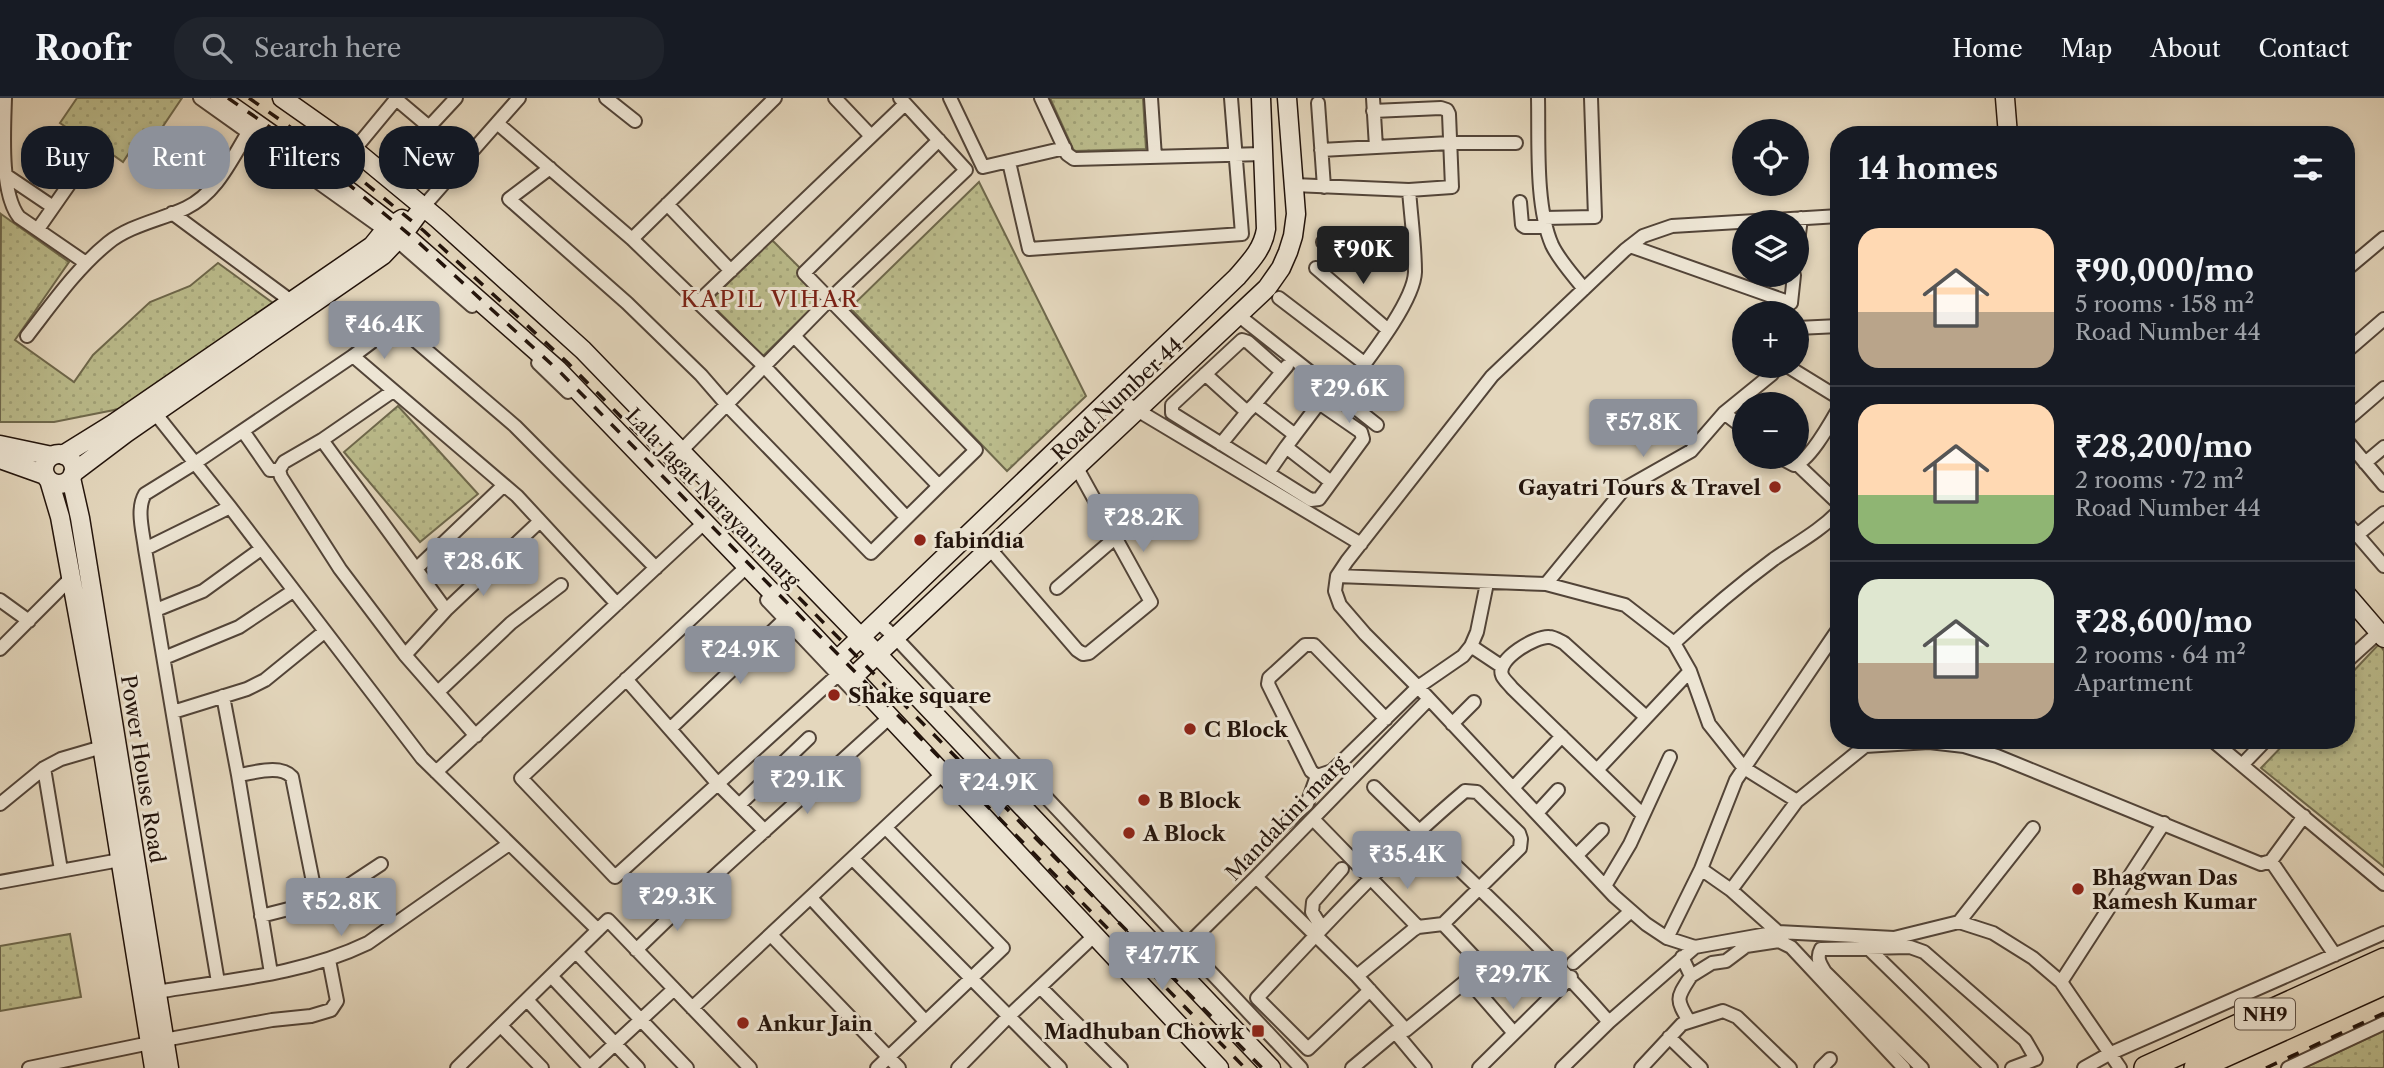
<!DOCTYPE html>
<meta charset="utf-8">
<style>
:root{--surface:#171b24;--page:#20242c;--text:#f1f3f6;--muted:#9ea1a6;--line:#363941;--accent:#8c9099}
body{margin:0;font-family:"Libre Caslon Text",serif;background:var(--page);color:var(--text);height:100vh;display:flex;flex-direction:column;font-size:26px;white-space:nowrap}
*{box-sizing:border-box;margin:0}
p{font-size:23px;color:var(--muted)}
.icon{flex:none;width:38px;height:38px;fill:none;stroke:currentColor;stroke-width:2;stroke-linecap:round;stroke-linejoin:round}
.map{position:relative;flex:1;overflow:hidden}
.drawer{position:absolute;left:1830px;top:28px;width:525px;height:623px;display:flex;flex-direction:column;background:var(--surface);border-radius:28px;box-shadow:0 4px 10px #0003}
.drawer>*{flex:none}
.guide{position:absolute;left:21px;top:28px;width:665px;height:63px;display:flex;gap:14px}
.controls{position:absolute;left:1732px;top:21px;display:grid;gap:14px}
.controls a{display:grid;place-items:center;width:77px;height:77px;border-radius:50%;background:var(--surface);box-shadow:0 4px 10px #0003;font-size:35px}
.price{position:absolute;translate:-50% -60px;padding:0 16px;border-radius:7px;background:var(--accent);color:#fff;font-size:23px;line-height:46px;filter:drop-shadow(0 2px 4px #0008)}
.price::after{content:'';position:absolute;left:50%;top:42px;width:21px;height:16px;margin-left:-10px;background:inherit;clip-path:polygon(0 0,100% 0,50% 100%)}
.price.on{background:#222;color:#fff}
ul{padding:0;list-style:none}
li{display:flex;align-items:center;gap:21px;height:175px;padding:0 28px}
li+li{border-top:2px solid var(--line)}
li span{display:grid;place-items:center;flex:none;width:196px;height:140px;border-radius:21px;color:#555}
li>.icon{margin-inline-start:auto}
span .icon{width:84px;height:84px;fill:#fffc;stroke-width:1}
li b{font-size:30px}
h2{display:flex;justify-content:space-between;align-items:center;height:84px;padding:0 28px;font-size:30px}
.chip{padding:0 24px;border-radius:28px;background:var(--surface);box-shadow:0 4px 10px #0003;font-size:24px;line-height:63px}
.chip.on{background:var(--accent);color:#fff}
header{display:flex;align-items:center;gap:42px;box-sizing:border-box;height:98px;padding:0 35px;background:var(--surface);border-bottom:2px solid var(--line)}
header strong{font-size:33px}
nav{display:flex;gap:38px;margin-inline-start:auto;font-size:24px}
.search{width:490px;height:63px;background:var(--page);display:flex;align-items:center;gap:18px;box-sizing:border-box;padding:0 24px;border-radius:28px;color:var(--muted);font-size:26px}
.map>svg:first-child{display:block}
.park{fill:url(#park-dots);stroke:#6e684c;stroke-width:2}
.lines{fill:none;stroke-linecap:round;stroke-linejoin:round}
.street-casing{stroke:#524438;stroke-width:16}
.secondary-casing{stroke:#22130b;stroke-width:21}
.highway-casing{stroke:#22130b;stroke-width:26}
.street{stroke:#ede5d4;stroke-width:12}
.secondary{stroke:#ede5d4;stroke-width:18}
.highway{stroke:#e4d7bd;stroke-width:23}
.rail{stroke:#22130b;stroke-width:3.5;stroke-dasharray:12 12;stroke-linecap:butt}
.poi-dot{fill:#8f2418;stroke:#ede5d4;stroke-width:2.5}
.labels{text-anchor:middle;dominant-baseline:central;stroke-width:6;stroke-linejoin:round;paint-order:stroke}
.shield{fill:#ede5d4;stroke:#5f5247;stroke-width:2}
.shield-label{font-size:19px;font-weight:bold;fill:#22130b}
.street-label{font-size:21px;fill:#22130b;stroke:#ede5d4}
.poi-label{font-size:21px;font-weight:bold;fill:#22130b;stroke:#ede5d4;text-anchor:start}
.neighbourhood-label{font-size:23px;letter-spacing:2px;fill:#7a1f14;stroke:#ede5d4}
</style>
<header>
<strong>Roofr</strong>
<div class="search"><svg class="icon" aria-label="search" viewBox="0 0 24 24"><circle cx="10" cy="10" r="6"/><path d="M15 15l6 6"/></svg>Search here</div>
<nav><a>Home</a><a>Map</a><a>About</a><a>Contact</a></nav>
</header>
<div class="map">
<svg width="2384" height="970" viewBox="0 0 2384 970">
<defs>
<pattern id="park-dots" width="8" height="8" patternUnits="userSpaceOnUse" patternTransform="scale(1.75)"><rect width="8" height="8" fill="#bbbc8c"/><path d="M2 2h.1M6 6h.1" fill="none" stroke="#a0a177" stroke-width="1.8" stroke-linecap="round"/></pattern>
</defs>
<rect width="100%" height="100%" fill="#e4d7bd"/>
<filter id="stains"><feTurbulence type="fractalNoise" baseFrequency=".00286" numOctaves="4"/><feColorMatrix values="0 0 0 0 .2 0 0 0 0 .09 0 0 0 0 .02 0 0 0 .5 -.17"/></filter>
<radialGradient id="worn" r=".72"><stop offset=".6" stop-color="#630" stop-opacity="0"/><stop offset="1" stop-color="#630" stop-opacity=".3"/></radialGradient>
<path class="park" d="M77,0H182L153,43L142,35L123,64L113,57L96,82L64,61L79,38L60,25Z
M1050,0H1143L1146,51L1074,53Z
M979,84L1086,298L1007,373L850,210Z
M1,116L69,164L15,242L74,284L93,257L150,204L190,188L218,165L273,205L124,310L54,324H0Z
M772,142L826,196L763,258L709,204Z
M398,308L478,396L420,444L344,354Z
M2379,546L2384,553V769L2261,670L2288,642H2347V580Z
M70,836L81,899L0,913V848Z
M2384,933V970H2304Z"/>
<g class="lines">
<defs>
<path id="street" d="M5,0C4,33 0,95 19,119L86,165
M200,0L385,132L472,208
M606,0L635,23
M835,0L871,38
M950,0L983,69L1065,50
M1041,0L1067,56L1074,61L1263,56
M1151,0L1155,59
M1373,0L1376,49
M1538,0C1539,42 1535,108 1552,147C1559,162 1573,177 1584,191
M396,1L466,60
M1318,5L1324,89
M497,25L632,141L764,268L906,419
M429,29L456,0
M354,52L397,0
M1321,52L1450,45H1516
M1009,64L1029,151L1242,136L1231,0
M550,70L509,101L627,205L701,277L727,307L871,455L939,388L794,238
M4,76L53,109
M1294,87L1409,92L1452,89L1449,16L1447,12L1441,10L1373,13
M1520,104L1522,127L1525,129H1546
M667,106L731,173
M423,109L519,0
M172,115L291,203
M1839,118L1672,128L1643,138L1625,152L1492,278L1347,463L1337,478L1335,493L1340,507L1365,536L1418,589L1614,798L1646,826L1667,840L1695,849L1778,834L1894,840L1959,824L1993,835L2033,860L2061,884L2120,970
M1544,120L1595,119L1591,0
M38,131L75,78
M632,141L775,0
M1323,144L1412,139
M1630,148L1791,205L1794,177
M1797,152L1801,120
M1316,170L1387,231
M2347,171L2384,140
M1279,200L1364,265
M698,204L905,6
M1238,217L1377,327
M1797,230L1839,228
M27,238C52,206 76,171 108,145C130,127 161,122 186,110C217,95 231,62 249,33L254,27
M2347,253L2384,221
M353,258L517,398L617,506
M538,265L568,294
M1287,268L1255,306L1295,337L1323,300
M1787,268L1839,300
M1282,274L1248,244L1242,242L1172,307V315L1311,402L1319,401L1363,341L1361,334L1319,305
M1205,276L1247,314L1255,306
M1112,297L1361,446
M1340,299C1360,271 1414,206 1415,174C1415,147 1411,119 1409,92
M151,310L230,409L422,660L598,832
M1724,315L1745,331
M2347,322L2384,290
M243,333L270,372H279
M1295,337L1286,349L1331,384
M322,342L446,512
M2347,343L2384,387
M1221,346L1247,314
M681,353L829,202L966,72L900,0
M1779,359L1794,367C1809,364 1831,324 1839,310
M2365,365L2384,349
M1798,367L1839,406
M279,372L281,379L340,471L405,557L476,638
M279,372L284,364L322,342L393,293
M1268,375L1286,349
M939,388L976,352L804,175L939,42
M2347,425L2384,468
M2357,437L2384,415
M145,451L230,409
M990,451L1077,552L1083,556L1089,555L1151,504L1077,370
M416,471L504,387
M741,474L521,680L615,779L842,573
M1337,478L1546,486L1625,507L1674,545L1690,573L1709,626L1744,670L1797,703
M1546,486L1624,391L1691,353L1724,315L1772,276L1778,268
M1057,490L1115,440
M0,502L29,523
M767,502L860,600
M156,512L203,493L261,451
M877,523L895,539L1301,970
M1674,545C1706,515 1739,487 1774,461C1797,445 1820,433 1839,413
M1471,548L1501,568
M0,551L71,480
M405,557L446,512L540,423
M164,560L239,529L293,493
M2347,563L2379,534
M626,581L718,686L765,733
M438,594L511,525L561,487
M223,598L238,677L271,875
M173,614L247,591L265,582L324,534
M1386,621L1314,547H1305L1269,580L1268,586L1311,673L1317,678L1332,673L1418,589L1463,558L1471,548L1477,534L1487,485
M1452,626L1474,604
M671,630L785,521
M2212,642L2384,786
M2242,667L2266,642
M44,670L61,772
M1597,672L1690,573
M436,674L705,424
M238,677C254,675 280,666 292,679L317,804
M1374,689C1453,767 1536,840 1609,924
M1513,690L1562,638
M0,706L44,670L61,661L109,647
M739,707L809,640
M1537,715L1558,692
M1643,717L1512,590C1509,586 1503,581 1502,577C1496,561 1536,538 1549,539C1554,539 1560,543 1564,545L1646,619
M1313,721L1418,829
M1275,734L1307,706L1317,678
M1577,757L1602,732
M853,761L1060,970
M2271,763L2335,857
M1701,771L1731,792L1778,834
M1256,779L1357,878L1406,932
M0,784L120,762
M707,785L890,619
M1605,788L1630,746L1670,659
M1731,792L1797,703L1865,648L1929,644L1964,648L1997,658L2261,766L2271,763L2304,718
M811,800L925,923
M261,818L328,801L381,766
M1959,824L2033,730
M1322,830L1312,814L1313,804L1342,771
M771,837L899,970
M1667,840L1701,771L1736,682L1839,530
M1868,850L1991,970
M636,852L695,795
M576,854L687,970
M1682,859L1691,878C1677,900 1675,900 1689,923
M1170,864L1256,779L1429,601
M1573,865L1631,813
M1357,878L1413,832L1418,829L1443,826L1520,750L1521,741L1519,735L1477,694L1465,693C1390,756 1324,828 1257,900L1308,951L1370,892
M1691,878L1712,865L1726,863L1746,848L1779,843L1791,849L1904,970
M552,879L638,970
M1468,882L1514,935
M218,884L145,451C143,434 136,411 145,396L195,365L353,258L385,234L394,232L404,233L515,328L656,470
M2061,884L2164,725
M1040,889L1121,970
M156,894C228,882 302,877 368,845L509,746
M528,903L590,970
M692,910L937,681
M501,928L542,970
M1395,934L1425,970
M1669,939L1701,970
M164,942L272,922L311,918L331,912L337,903L329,862
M29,970L150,945
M457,970L608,822L750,970
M589,970L674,891
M877,970L1003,850L886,730
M958,970L1008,919L1095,837
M1352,970L1395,934L1406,932L1478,873L1480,868L1477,862L1443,826
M1479,970L1571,879
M1562,970L1609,924L1695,849
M1641,970L1682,926L1723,913L1737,919L1790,970
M1821,970L1830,961
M1922,970L1825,874C1820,866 1816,860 1821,851L1910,849L1924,854L2025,942L2036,961L2012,970
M2084,970L2109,956L2384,835
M2288,970L2384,925"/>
<path id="secondary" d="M220,0L318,69L393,127L558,272L812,536L1219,970
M282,0L346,45L438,121L583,252L877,556L1271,970
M2005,0L2008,37
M0,347L52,358
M44 371a15 15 0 1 1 30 0a15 15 0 1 1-30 0Z
M63,357L113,326L372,148L385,132L402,121
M0,361L45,377
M73,375L126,335L383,157L404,135L423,109
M71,380L80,420L169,970
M49,382L60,419L102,648L154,970
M2347,497L2384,540
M837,562L1237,179C1250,164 1263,151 1266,131L1261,0
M853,579L1267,190L1281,170L1288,154L1293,138L1296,116L1287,0"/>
<path id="highway" d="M2146,970L2384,862
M2196,970L2384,885"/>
</defs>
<use href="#street" class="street-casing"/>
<use href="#secondary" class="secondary-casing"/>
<use href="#highway" class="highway-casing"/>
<use href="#street" class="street"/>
<use href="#secondary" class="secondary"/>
<use href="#highway" class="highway"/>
<path class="rail" d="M228,0L330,71L416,142L560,274L1245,970
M249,0L337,62L424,133L568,265L1262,970
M2266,970L2384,915"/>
</g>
<g class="poi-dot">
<circle cx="1775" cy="389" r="7"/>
<circle cx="920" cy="442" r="7"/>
<circle cx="834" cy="597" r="7"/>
<circle cx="1190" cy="631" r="7"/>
<circle cx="1144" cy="702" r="7"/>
<circle cx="1129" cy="735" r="7"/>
<circle cx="2078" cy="791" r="7"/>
<circle cx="743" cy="925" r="7"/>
<rect x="1251" y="926" width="14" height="14" rx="3.5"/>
</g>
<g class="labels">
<rect class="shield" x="2235" y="900.5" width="60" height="31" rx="5"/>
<g class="shield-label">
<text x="2265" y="916">NH9</text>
</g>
<g class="street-label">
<text transform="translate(1117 301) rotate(-43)">Road Number 44</text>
<text transform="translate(713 400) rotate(46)">Lala Jagat Narayan marg</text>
<text transform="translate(143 671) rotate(81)">Power House Road</text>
<text transform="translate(1286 720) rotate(-46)">Mandakini marg</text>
</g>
<g class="poi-label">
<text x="1761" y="389" text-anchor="end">Gayatri Tours &amp; Travel</text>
<text x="934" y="442">fabindia</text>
<text x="848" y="597">Shake square</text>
<text x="1204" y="631">C Block</text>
<text x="1158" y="702">B Block</text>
<text x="1143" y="735">A Block</text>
<text x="2092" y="779">Bhagwan Das<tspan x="2092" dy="24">Ramesh Kumar</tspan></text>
<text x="757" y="925">Ankur Jain</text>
<text x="1244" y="933" text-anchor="end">Madhuban Chowk</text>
</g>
<g class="neighbourhood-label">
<text x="770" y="201">KAPIL VIHAR</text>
</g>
</g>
<rect width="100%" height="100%" filter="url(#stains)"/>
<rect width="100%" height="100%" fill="url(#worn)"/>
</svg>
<div class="controls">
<a><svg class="icon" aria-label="locate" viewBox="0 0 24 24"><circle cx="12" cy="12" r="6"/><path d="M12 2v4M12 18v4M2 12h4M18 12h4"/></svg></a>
<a><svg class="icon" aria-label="layers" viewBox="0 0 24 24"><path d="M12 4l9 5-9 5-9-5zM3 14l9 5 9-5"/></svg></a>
<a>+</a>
<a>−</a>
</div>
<b class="price on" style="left:1363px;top:188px">₹90K</b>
<b class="price" style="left:384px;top:263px">₹46.4K</b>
<b class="price" style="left:1349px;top:327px">₹29.6K</b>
<b class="price" style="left:1643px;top:361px">₹57.8K</b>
<b class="price" style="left:1143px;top:456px">₹28.2K</b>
<b class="price" style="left:483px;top:500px">₹28.6K</b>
<b class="price" style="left:740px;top:588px">₹24.9K</b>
<b class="price" style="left:807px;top:718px">₹29.1K</b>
<b class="price" style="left:998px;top:721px">₹24.9K</b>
<b class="price" style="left:1407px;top:793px">₹35.4K</b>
<b class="price" style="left:677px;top:835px">₹29.3K</b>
<b class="price" style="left:341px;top:840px">₹52.8K</b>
<b class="price" style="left:1162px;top:894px">₹47.7K</b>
<b class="price" style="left:1513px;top:913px">₹29.7K</b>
<div class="guide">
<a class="chip">Buy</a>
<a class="chip on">Rent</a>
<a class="chip">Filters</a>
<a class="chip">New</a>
</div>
<section class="drawer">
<h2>14 homes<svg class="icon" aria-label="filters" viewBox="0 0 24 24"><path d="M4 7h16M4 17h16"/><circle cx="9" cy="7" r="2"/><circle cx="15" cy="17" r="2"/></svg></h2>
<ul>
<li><span style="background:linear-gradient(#ffd9b3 60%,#b9a48a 0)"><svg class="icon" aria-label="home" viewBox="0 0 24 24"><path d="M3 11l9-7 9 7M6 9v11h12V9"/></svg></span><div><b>₹90,000/mo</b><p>5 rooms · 158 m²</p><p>Road Number 44</p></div></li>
<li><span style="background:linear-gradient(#ffd9b3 65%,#8fb573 0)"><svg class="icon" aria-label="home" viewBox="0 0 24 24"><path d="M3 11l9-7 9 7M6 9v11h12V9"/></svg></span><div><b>₹28,200/mo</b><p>2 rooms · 72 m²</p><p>Road Number 44</p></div></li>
<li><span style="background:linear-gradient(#dfe7d0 60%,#b9a48a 0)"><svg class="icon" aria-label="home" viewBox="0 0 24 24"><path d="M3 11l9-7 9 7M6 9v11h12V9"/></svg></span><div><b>₹28,600/mo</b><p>2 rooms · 64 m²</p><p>Apartment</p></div></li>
</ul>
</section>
</div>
